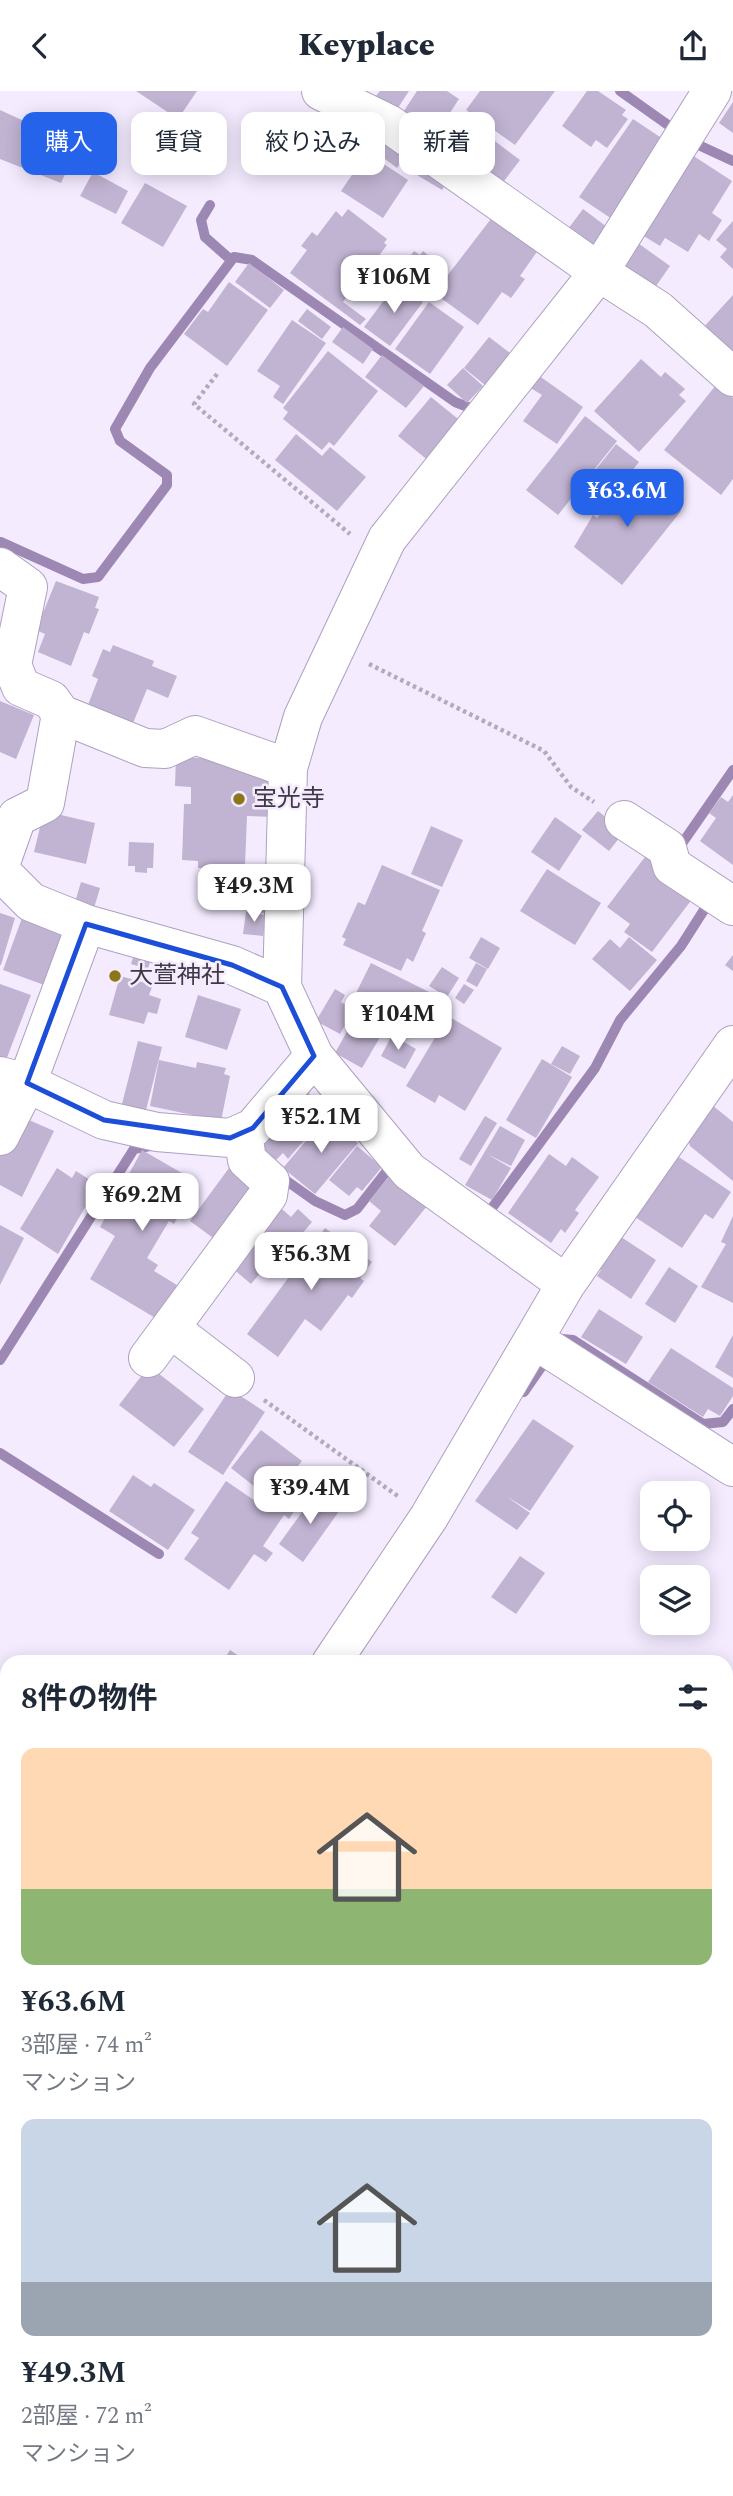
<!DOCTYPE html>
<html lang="ja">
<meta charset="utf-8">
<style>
:root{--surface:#fff;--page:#f6f6f7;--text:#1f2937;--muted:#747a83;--accent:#2563eb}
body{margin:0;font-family:Spectral,"Noto Sans JP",serif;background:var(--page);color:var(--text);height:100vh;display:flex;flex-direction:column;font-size:26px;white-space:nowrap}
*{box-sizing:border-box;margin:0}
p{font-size:23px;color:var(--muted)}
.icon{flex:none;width:38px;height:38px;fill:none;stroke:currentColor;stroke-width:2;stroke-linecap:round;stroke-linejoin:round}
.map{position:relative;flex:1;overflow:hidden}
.drawer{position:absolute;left:0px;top:1564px;width:733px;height:842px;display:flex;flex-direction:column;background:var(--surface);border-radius:21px 21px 0 0;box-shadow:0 4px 18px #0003}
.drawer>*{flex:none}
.guide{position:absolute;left:21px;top:21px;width:691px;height:63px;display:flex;gap:14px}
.fabs{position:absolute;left:640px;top:1390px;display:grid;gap:14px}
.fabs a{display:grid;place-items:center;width:70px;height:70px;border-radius:14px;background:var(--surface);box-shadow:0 4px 18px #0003;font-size:35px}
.price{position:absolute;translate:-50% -60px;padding:0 16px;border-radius:14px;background:#fff;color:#222;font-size:23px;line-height:46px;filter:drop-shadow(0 2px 4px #0008)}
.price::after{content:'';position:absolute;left:50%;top:42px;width:21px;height:16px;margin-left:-10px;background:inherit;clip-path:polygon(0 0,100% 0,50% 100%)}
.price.selected{background:var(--accent);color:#fff}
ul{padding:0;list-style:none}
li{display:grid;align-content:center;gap:14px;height:371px;padding:0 21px}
li span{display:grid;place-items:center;height:217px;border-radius:14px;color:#555}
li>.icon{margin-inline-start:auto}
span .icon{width:126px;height:126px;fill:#fffc;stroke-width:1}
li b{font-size:30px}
h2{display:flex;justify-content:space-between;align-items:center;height:84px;padding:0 21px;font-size:30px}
.tag{padding:0 24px;border-radius:14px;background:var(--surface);box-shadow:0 4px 18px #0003;font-size:24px;line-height:63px}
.tag.selected{background:var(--accent);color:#fff}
header{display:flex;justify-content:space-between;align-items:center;height:91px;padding:0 21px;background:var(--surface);font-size:32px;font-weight:800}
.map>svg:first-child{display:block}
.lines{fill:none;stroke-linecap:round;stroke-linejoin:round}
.stream{stroke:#9c88b3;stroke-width:10}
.building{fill:#c1b3d2}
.minor-casing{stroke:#aea0bf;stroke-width:40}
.path{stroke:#b3abbd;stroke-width:4.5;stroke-dasharray:3.5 3.5;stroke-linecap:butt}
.minor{stroke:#fff;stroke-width:38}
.marked{fill:none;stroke:#1d4ed8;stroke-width:5;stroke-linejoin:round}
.poi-dot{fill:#8b761a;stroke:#f4ebff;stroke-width:2.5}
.labels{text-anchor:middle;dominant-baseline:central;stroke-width:5;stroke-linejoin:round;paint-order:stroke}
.poi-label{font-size:24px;fill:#3f3946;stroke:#f4ebff;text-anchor:start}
</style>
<header><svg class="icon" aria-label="back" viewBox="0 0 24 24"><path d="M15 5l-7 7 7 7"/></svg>Keyplace<svg class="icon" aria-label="share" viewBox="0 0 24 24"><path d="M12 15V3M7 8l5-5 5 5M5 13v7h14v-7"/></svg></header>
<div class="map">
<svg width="733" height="2405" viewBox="0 0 733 2405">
<rect width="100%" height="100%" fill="#f4ebff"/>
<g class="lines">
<path class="stream" d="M620,0L692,51L733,70
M210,114L201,129L205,146L231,169
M0,454L1,451L83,488L98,486L167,394V384L120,350L115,338L150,277L234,166L252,169L455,311L473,318
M679,761L681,754L733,679
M277,1083L315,1110L345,1124L357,1118L393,1072
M481,1117L489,1121L595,977L620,929L681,855L711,808
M559,1252L562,1248L573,1249L703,1333L723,1331L733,1318
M0,1269L134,1058L150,1055
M524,1301L549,1265
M0,1362L159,1463
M0,2091L7,2080
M0,2132L7,2137
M397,2399L405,2405"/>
</g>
<path class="building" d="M136,0H197L178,28Z
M380,0H409L392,26L371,11Z
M417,0H447L459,8L431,51L398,29Z
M480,0H555L515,54L466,19Z
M587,0H598L626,19L622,24L628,28L607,57L596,49L591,56L562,35Z
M733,11V42L719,32Z
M0,19L35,35L39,26L62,37L57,47L84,60L74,82L67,79L61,92L0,68Z
M633,28L663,48L612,128L579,106Z
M475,35L520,69L501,94L457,60Z
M391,43L411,57L397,77L377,62Z
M367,62L408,89L383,127L341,100Z
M689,62L732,90L712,122L722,129L709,150L699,143L688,161L665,147L660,155L637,141Z
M417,63L452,83L442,99L407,78Z
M93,81L128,100L116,123L80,105Z
M145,92L187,115L163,156L121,132Z
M348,118L387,148L384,152L387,154L362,187L368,191L362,199L356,194L343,211L366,228L360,234L290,182L307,159L301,155L312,141L317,145L336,120L342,126Z
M583,118L607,136L589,160L565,142Z
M497,120L543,152L520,185L525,188L511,207L502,201L478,234L434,202Z
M733,130V178L720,166L727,158L716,149Z
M635,150L670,175L654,198L619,173Z
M414,160L420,164L423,160L446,178L424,207L395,186Z
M249,172L284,199L270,217L235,191Z
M229,191L268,219L227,275L184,243L203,218L208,221Z
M397,192L423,211L390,255L364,236Z
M733,204V265L701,239Z
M429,211L464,236L430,283L395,258Z
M307,218L331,236L322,248L298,230Z
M292,229L326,252L283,313L273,306L280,295L257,280Z
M343,236L373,258L363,273L332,251Z
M489,246L510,262L485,294L464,277Z
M328,260L378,300L334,355L329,351L322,359L283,328L288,321L283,317Z
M382,264L424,295L406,317L365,286Z
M641,268L661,286L665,281L685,298L679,304L686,310L639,361L594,320Z
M463,277L483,295L467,312L447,294Z
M538,284L583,316L557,353L523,330L542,304L529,296Z
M716,294L733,307V388L721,404L664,359Z
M431,306L463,332L430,371L398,345Z
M585,325L617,350L558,424L526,399Z
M296,343L322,365L330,356L366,386L337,420L275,369Z
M616,353L639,371L608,410L585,392Z
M633,381L681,420L622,494L574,456L593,424L597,427Z
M56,490L99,506L95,517L99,518L89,543L84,541L71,575L38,561L45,543L36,539Z
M113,554L154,570L152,575L177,585L168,607L147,598L131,637L86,619L98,588L92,585L103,558L110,561Z
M0,610L34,624L16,668L0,661Z
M176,666L225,668L277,679L275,726L247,725L245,774L227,773V778L198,777V770L182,769L184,713H191V696L175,695Z
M733,704V774L700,750L716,727L709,722L721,706L728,711Z
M44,720L95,732L86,773L34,761Z
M598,720L624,741L609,760L582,739Z
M555,726L582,745L559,780L531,761Z
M431,735L463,749L442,796L411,783Z
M129,751L154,752L153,777H147V782L135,781V775H128Z
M648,762L699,799L652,861L624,841L630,833L607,816Z
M382,774L440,799L422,840L426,842L413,871L407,867L401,880L343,854L346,848L342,846L358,811L365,814Z
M547,778L601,812L575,854L520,820Z
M259,784L270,785L265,822L255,821Z
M81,791L100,797L94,817L75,811Z
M246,821L266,824L263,845L243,843Z
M0,822L15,827L1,874H0Z
M22,827L66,844L47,895L3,879Z
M481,846L500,857L488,878L469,867Z
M629,846L657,869L630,900L592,868L610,848L620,857Z
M135,860L152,864L148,878L131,873Z
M733,864V880L725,874Z
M371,872L443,908L424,945L351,912Z
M476,872L487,878L477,896L466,890Z
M442,876L459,887L447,906L429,895Z
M120,885L153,894L149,904L161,908L157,923L148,921L144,933L109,924Z
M0,893L31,904L3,977L0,976Z
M464,893L474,899L464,913L455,907Z
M335,898L345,904L341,911L354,919L340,943L316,930Z
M198,904L241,918L227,959L185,946Z
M358,921L386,936L362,977L335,962Z
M448,925L502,957L465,1020L439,1004L435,1012L406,995Z
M392,944L416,958L405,978L381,965Z
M138,950L162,956L146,1019L122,1013Z
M562,955L580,965L570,983L551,973Z
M542,968L572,986L536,1047L506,1029Z
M159,969L196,977L197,971L226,977L224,983L230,985L221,1030L150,1015Z
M301,996L329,1020L288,1068L283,1062L276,1069L257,1053Z
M712,1014L733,1031V1090L690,1055L687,1044Z
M20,1025L54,1040L22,1106L0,1094V1061Z
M485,1025L497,1032L471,1075L459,1068Z
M326,1026L358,1052L315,1103L283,1077Z
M500,1035L525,1049L511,1075L487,1063L511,1077L492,1109L465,1094Z
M357,1055L382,1076L362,1100L357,1096L349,1105L329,1089Z
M142,1059L194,1089L181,1109L186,1112L174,1133L169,1130L147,1167L158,1174L154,1180L177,1194L157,1228L90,1188L115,1145L100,1136Z
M673,1062L731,1101L713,1128L705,1123L682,1157L632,1124Z
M549,1063L566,1075L572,1066L599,1086L575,1119L579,1122L565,1142L561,1138L551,1152L508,1122Z
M57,1077L72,1087L76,1080L98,1094L58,1163L20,1138Z
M229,1077L263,1102L224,1155L190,1130Z
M390,1084L427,1115L395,1155L369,1135L381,1120L369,1110Z
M275,1112L291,1126L298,1118L312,1131L271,1179L266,1175L251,1193L225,1171Z
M733,1125V1212L701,1196L726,1153L721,1151Z
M0,1134L24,1147L0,1194Z
M325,1137L372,1171L360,1187L364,1190L352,1207L348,1204L321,1240L305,1228L278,1266L247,1243Z
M615,1142L656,1169L631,1208L597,1185L601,1179L593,1174Z
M669,1176L698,1195L675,1232L645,1213Z
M599,1218L643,1246L626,1273L581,1246Z
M733,1244V1287L715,1276Z
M671,1257L733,1297V1305L720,1325L708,1318L703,1326L648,1291Z
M149,1275L204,1318L174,1356L119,1314Z
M230,1298L265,1321L223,1384L188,1361Z
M533,1328L574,1355L530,1420L506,1405L530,1422L517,1439L475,1410Z
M261,1339L302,1370L268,1413L256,1403L259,1399L231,1377Z
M133,1384L151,1396L154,1392L195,1419L168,1459L109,1420Z
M226,1390L270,1420L279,1408L295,1419L289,1428L284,1424L263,1455L273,1462L266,1471L254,1463L229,1499L184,1468L199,1447L191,1442Z
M318,1399L342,1416L303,1471L279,1453Z
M520,1465L545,1482L516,1523L491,1506Z
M230,1559L249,1572H222Z
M0,1681L7,1685V1702L0,1713Z"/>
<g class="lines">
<defs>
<path id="minor" d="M321,0L389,33L599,181L658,219L733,286
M0,476L28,496L12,574L21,596L51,609L61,623L145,657L165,658L195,644L288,677
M624,729L667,757L672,775L733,815
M0,774L17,726L45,712L61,623
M0,780L31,811L86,833L232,874L282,896
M0,985L27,992L104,1029L157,1041L230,1047L253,1037L314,965
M0,1045L27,992L86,833
M566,1193L409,1080L314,965L282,896L288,677L303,626L387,448L599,181L712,0
M170,1237L235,1287
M535,1249L733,1376
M148,1267L268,1104L270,1090L247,1069L243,1042
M331,1572L429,1426L566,1193L733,954
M0,1640L7,1645
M0,2054L7,2044"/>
</defs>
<use href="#minor" class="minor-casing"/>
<path class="path" d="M217,283L194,313L350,443
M369,573L544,660L571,696L594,711
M264,1309L399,1406
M726,2044L733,2034
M0,2108L7,2112
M438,2399L447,2405
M486,2405L490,2399"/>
<use href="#minor" class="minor"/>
</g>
<path class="marked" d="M86,833L232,874L282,896L314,965L253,1037L230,1047L104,1029L27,992Z"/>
<g class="poi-dot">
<circle cx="239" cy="708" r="7"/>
<circle cx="115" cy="885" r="7"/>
</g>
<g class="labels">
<g class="poi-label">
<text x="253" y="708">宝光寺</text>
<text x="129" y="885">大萱神社</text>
</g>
</g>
</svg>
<div class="fabs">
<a><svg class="icon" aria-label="locate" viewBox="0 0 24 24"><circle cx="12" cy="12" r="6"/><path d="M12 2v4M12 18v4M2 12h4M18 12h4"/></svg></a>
<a><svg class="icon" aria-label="layers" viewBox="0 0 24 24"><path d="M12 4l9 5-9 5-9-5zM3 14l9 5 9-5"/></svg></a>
</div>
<b class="price" style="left:394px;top:224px">¥106M</b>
<b class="price selected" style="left:627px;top:438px">¥63.6M</b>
<b class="price" style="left:254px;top:833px">¥49.3M</b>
<b class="price" style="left:398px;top:961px">¥104M</b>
<b class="price" style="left:321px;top:1064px">¥52.1M</b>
<b class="price" style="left:142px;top:1142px">¥69.2M</b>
<b class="price" style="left:311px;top:1201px">¥56.3M</b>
<b class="price" style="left:310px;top:1435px">¥39.4M</b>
<div class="guide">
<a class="tag selected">購入</a>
<a class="tag">賃貸</a>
<a class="tag">絞り込み</a>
<a class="tag">新着</a>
</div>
<section class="drawer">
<h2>8件の物件<svg class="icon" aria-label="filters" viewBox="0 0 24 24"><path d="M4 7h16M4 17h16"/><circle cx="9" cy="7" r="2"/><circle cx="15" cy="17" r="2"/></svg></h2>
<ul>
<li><span style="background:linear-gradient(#ffd9b3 65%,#8fb573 0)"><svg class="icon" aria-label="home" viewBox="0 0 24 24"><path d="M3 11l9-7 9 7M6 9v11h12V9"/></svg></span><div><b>¥63.6M</b><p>3部屋 · 74 m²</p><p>マンション</p></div></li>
<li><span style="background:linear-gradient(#c9d6e8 75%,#9aa5b1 0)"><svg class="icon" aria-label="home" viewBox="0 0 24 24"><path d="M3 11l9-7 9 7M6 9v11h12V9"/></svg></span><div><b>¥49.3M</b><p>2部屋 · 72 m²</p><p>マンション</p></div></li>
</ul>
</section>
</div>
